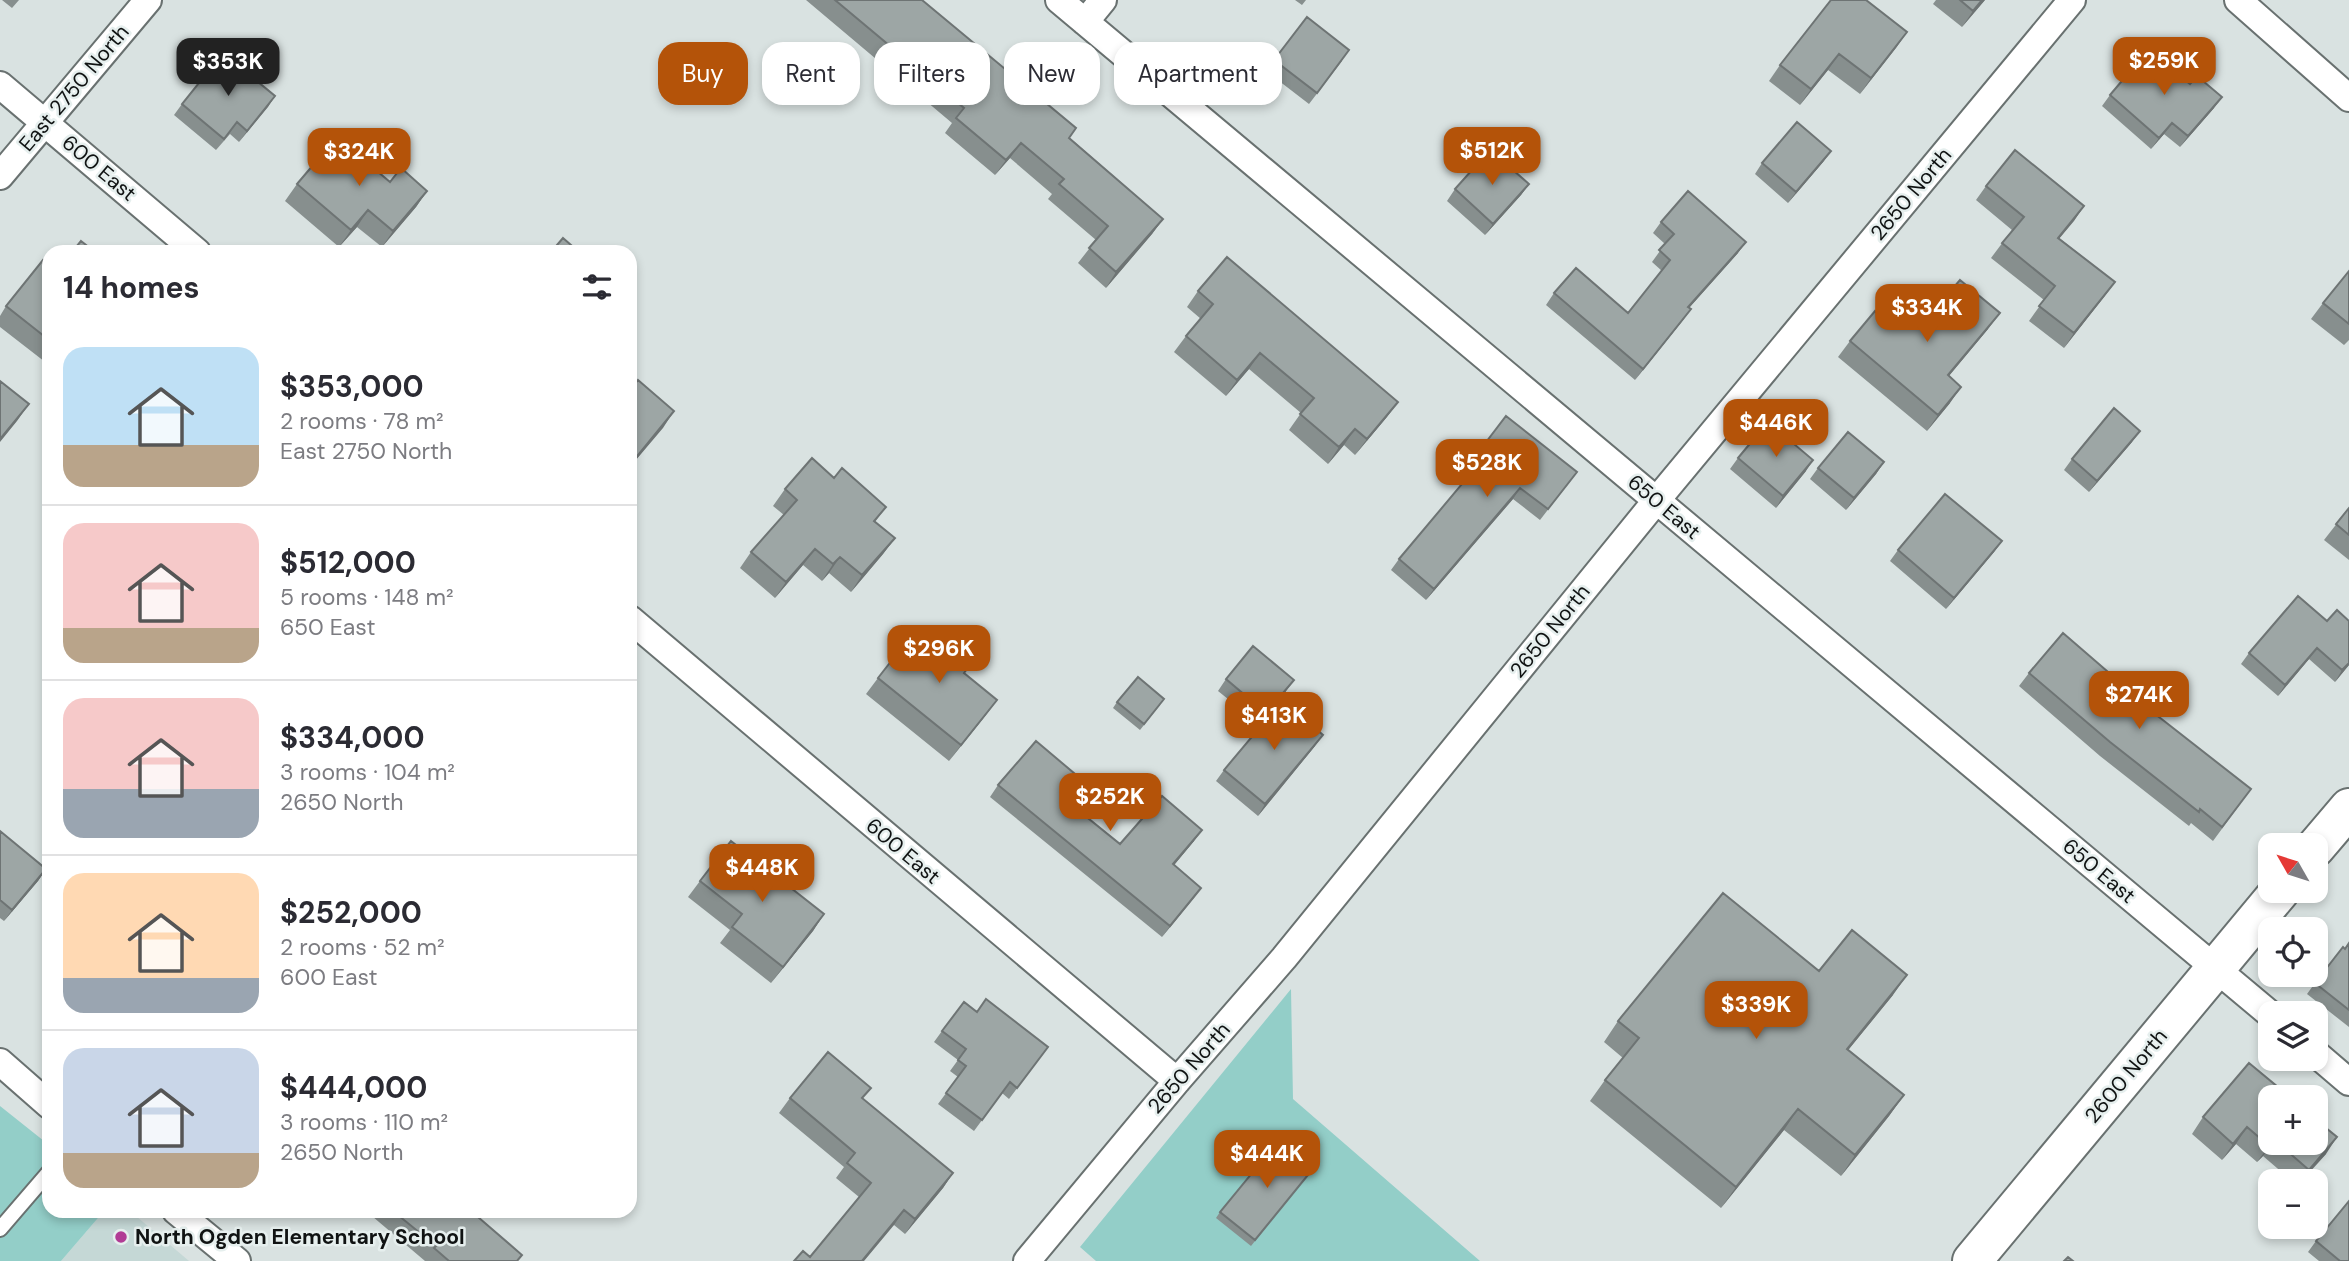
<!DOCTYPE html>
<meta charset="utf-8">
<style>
:root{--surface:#fff;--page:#f2f2f3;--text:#2b2b33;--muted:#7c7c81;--line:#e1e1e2;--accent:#b45309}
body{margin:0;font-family:"DM Sans",sans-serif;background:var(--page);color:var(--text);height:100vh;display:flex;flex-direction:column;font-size:26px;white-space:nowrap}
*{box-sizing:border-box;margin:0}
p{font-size:23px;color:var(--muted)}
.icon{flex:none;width:38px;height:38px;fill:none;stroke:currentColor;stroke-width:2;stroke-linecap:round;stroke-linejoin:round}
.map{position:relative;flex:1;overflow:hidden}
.drawer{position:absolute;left:42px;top:245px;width:595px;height:973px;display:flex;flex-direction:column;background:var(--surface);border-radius:21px;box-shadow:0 4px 10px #0003}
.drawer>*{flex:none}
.top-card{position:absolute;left:658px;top:42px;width:665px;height:63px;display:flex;gap:14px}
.needle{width:46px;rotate:309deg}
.buttons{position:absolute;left:2258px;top:833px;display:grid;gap:14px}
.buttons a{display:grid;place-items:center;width:70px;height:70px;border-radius:14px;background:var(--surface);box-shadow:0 4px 10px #0003;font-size:35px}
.price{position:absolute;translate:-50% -60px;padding:0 16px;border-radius:14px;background:var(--accent);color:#fff;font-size:23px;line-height:46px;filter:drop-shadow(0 2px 4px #0008)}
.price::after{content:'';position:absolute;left:50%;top:42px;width:21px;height:16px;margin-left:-10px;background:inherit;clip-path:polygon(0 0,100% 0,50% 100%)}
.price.on{background:#222;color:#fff}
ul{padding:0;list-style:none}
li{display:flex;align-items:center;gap:21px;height:175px;padding:0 21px}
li+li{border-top:2px solid var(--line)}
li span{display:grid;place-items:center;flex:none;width:196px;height:140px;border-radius:21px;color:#555}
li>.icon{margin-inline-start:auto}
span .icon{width:84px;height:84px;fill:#fffc;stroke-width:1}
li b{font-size:30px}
h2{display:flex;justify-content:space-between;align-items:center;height:84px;padding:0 21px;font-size:30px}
.tag{padding:0 24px;border-radius:21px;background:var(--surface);box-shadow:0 4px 10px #0003;font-size:24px;line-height:63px}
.tag.on{background:var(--accent);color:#fff}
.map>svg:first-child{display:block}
.built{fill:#c5d8d6}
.green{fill:#93cec8}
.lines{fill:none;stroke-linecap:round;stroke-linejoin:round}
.service-casing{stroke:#697170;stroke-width:18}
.minor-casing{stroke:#697170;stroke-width:30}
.secondary-casing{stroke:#697170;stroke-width:42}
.service{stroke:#fff;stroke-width:14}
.minor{stroke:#fff;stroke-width:26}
.secondary{stroke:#fff;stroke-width:38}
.wall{fill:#878f8e}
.shaded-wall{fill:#6e7474}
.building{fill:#9da6a5;stroke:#6e7474;stroke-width:2}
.poi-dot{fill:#b13c95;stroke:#e6efee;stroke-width:2.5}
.labels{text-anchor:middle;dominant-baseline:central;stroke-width:5;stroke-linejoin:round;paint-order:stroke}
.street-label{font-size:21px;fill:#101313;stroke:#e6efee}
.poi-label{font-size:21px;font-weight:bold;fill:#101313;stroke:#e6efee;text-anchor:start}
</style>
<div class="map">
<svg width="2349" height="1261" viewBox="0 0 2349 1261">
<rect width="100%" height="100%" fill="#d9e2e1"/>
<path class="built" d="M104,1211H130L189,1261H61Z"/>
<path class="green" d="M1291,989L1293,1099L1480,1261H1096L1080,1247Z
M0,1106L49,1145V1211H104L61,1261H0Z"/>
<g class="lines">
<defs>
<path id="service" d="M0,1229L49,1172"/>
<path id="minor" d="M1059,0L2270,1014
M2238,0L2349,98
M1085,22L1103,0
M0,85L197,252
M0,176L148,0
M630,619L1177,1081
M2315,1053L2349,1082
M0,1062L49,1105
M176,1211L237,1261
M1027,1261L1177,1081L1284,958L1656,501L2072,0"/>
<path id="secondary" d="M2315,848L2349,808
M1972,1261L2280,891"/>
</defs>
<use href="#service" class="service-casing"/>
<use href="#minor" class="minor-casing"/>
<use href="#secondary" class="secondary-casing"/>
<use href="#service" class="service"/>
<use href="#minor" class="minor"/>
<use href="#secondary" class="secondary"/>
</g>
<path class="wall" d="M2,0H19L12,8Z
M806,0H922L1070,138L1163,219L1152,234L1106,288L1078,263L1096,240L1048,199L1052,194L1010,158L995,175L945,133L952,123Z
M1295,0H1306L1302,5Z
M1936,0H1985L1962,27L1933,4Z
M1907,32L1860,94L1828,70L1800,105L1769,81L1780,65Z
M1274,60L1342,61L1309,104L1266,71Z
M2110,95L2214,108L2180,147L2164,134L2151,149L2102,106Z
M275,96L239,142L230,134L216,150L174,115L182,104Z
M1831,151L1823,162L1788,203L1755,174L1762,163Z
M297,184L427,191L416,207L382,247L357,227L339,247L285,201Z
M1529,184L1521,195L1485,235L1447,201L1455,189Z
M1986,186L2084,206L2059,238L2115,282L2064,348L2029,321L2044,300L1991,258L2012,230L1976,200Z
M1661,222L1738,253L1689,308L1683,320L1635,380L1546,305L1554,293L1628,313L1662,271L1652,262L1665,244L1653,233Z
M49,265V365L0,327V316L6,306Z
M2349,271V340L2344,345L2311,319L2323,303Z
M1198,291L1398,402L1386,418L1355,455L1344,445L1328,464L1289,430L1301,413L1249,369L1226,396L1174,352L1186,336L1201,319L1187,307Z
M1882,318L1922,325L1988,329L1949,376L1950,403L1927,431L1838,357L1850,341Z
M2132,442L2089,492L2064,470L2072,459Z
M1477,454L1577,472L1540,520L1513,499L1426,600L1391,570L1399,559L1474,469L1469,465Z
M1738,458L1806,471L1776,508L1730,469Z
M1884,462L1876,474L1846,510L1810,479L1818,468Z
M834,478L886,507L875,522L895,538L883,554L851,592L829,573L822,581L803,565L775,598L740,568L751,552L784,515L773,506L785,489Z
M2349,508V560L2324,540Z
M2002,541L1994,552L1946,609L1890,561L1898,550Z
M2327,621H2349V665L2335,682L2309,659L2278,696L2241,664L2249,653Z
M2029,673L2136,699L2241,803L2213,841L2191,823L2189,826L2100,756L2019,686Z
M965,674L997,700L985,716L949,761L866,694L878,678Z
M1226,679L1286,691L1259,724L1218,691Z
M1117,702L1160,705L1140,730L1113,708Z
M1315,746L1258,816L1216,781L1224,770Z
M998,785L1094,790L1079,811L1120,844L1194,841L1174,865L1201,888L1162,937L990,797Z
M0,831L46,869L38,881L4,921L0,918Z
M700,881L824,914L813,931L771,983L720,943L730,930L688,897Z
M2349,943V1027L2307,994L2315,983Z
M1819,971L1893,995L1848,1050L1904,1095L1889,1116L1841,1176L1784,1130L1721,1208L1590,1101L1605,1080L1623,1058L1604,1042L1618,1021Z
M977,1012L1048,1047L1009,1099L1002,1093L974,1131L938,1104L958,1077L950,1071L958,1060L934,1042L942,1031Z
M2249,1063L2270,1143H2315L2326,1154L2302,1181H2292L2263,1156L2257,1162L2236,1144L2222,1160L2192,1134L2203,1117Z
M790,1098L863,1099L953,1173L943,1188L905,1234L894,1225L810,1257L859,1197L836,1178L844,1167L779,1113Z
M1312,1170L1251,1246L1216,1218L1220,1212Z
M366,1211H471L518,1261H425Z
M2316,1241L2349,1261H2319L2308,1252Z"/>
<path class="shaded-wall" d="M1982,0H1985L1962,27L1973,11Z
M1907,32L1896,48L1860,94L1871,78Z
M1839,54L1828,70L1800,105L1811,89Z
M275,96L268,107L239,142L247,131Z
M2222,97L2214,108L2180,147L2188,136Z
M2172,123L2164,134L2151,149L2159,138Z
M1021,143L1010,158L995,175L1006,160Z
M1831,151L1823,162L1788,203L1796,192Z
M1529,184L1521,195L1485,235L1493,224Z
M427,191L416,207L382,247L393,231Z
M2084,206L2074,221L2048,252L2058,238Z
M368,210L357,227L339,247L351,230Z
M1163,219L1152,234L1106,288L1116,272Z
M1746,242L1738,253L1680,318L1688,307Z
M2115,282L2104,297L2064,348L2074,333Z
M1691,309L1683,320L1635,380L1643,369Z
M2000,313L1988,329L1936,391L1948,375Z
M1260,353L1249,369L1226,396L1237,380Z
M1961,387L1950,403L1927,431L1938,415Z
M1398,402L1386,418L1355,455L1367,439Z
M29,404L17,421L0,442V439Z
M674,411L663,428L630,467V465Z
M1355,429L1344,445L1328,464L1339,447Z
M2140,431L2132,442L2089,492L2097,481Z
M1813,460L1806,471L1776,508L1783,496Z
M1884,462L1876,474L1846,510L1854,498Z
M1520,488L1513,499L1426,600L1434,589Z
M895,538L883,554L851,592L862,575Z
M2002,541L1994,552L1946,609L1954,598Z
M815,549L803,565L775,598L786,582Z
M840,557L829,573L822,581L833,564Z
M2317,648L2309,659L2278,696L2285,685Z
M2349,663V665L2335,682L2342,670Z
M1294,680L1286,691L1259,724L1266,713Z
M997,700L985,716L949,761L961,745Z
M1323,735L1315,746L1258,816L1265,804Z
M1202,830L1194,841L1165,876L1173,864Z
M46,869L38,881L4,921L12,910Z
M1201,888L1193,899L1162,937L1170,926Z
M824,914L813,931L771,983L783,967Z
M1907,975L1893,995L1832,1070L1847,1049Z
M1904,1095L1889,1116L1841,1176L1855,1155Z
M1798,1109L1784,1130L1721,1208L1736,1187Z
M2247,1127L2236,1144L2222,1160L2233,1144Z
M2337,1137L2326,1154L2301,1181L2309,1170Z
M2272,1143L2263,1156L2257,1162L2269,1146Z
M953,1173L943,1188L905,1234L915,1219Z
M904,1210L894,1225L864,1261H862Z"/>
<path class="building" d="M835,0H922L1076,128L1069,138L1163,219L1116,272L1089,248L1108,226L1059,184L1064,179L1021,143L1006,160L956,118L964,108Z
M1831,0H1866L1907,32L1871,78L1839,54L1811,89L1780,65Z
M1960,0H1982L1973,11Z
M1307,17L1349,50L1317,93L1274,60Z
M2149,49L2190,84L2197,76L2222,97L2188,136L2172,123L2159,138L2110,95Z
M223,53L275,96L247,131L237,122L224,139L182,104Z
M1797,122L1831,151L1796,192L1762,163Z
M337,137L390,182L401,168L427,191L393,231L368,210L351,230L297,184Z
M1490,150L1529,184L1493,224L1455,189Z
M2015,150L2084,206L2058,238L2115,282L2074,333L2039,306L2055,286L2002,243L2024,217L1986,186Z
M1688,191L1746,242L1688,307L1691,309L1643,369L1554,293L1576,268L1628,313L1670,260L1659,250L1674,234L1661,222Z
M563,238L579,252H551Z
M81,241L95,252H72Z
M1227,257L1398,402L1367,439L1355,429L1339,447L1300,414L1314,398L1260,353L1237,380L1186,336L1213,304L1198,291Z
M43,260L49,265V340L6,306Z
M2349,271V324L2323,303Z
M1960,280L2000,313L1948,375L1961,387L1938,415L1850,341L1875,311L1882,318L1895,303L1922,325Z
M638,380L674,411L630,465V383L633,386Z
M0,381L29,404L0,439Z
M2114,408L2140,431L2097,481L2072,459Z
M1506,416L1577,472L1548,509L1520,488L1434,589L1399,559L1483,459L1477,454Z
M1768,422L1813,460L1783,496L1738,458Z
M1848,432L1884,462L1854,498L1818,468Z
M812,458L834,478L842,468L886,507L874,521L895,538L862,575L840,557L833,564L815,549L786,582L751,552L797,500L785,489Z
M1945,494L2002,541L1954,598L1898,550Z
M2349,508V535L2336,524Z
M2298,596L2327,621L2337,610L2349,621V663L2342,670L2317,648L2285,685L2249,653Z
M914,632L936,650L948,636L976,658L964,673L997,700L961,745L878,678Z
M2063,633L2137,697L2136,699L2251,789L2222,827L2200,809L2199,812L2110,742L2029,673Z
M1253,646L1294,680L1266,713L1226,679Z
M1138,677L1164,699L1144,724L1117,702Z
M1282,701L1323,735L1265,804L1224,770Z
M1036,741L1094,790L1078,810L1120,844L1162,796L1202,830L1173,864L1201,888L1170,926L998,785Z
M0,831L46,869L12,910L0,900Z
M731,841L824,914L783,967L732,927L742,914L700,881Z
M1723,893L1819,971L1852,930L1907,975L1847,1049L1904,1095L1855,1155L1798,1109L1736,1187L1605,1080L1639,1038L1618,1021Z
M2349,943V1010L2315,983L2343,947L2345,949Z
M986,999L1048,1047L1017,1088L1010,1082L982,1120L946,1093L966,1066L958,1060L966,1049L942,1031L964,1002L977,1012Z
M828,1052L871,1088L862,1098L953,1173L915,1219L904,1210L862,1261H794L803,1251L810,1257L871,1183L847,1163L855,1153L790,1098Z
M2249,1063L2290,1097H2270V1143H2272L2269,1146L2247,1127L2233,1144L2203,1117Z
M2315,1119L2337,1137L2309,1170L2278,1143H2315Z
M1280,1139L1312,1170L1255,1240L1220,1212Z
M2349,1201V1261H2340L2316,1241Z
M393,1211H471L522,1255L517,1261H449L434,1248L436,1246Z
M2068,1257L2073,1261H2064Z"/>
<circle class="poi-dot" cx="121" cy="1237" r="7"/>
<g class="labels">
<g class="street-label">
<text transform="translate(74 88) rotate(-50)">East 2750 North</text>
<text transform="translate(99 168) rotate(40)">600 East</text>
<text transform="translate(1911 194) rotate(-50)">2650 North</text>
<text transform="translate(1664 507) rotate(40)">650 East</text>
<text transform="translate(1550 631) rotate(-51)">2650 North</text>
<text transform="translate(903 851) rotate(40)">600 East</text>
<text transform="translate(2099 871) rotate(40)">650 East</text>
<text transform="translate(1189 1068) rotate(-49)">2650 North</text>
<text transform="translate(2126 1076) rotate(-50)">2600 North</text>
</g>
<g class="poi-label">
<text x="135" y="1237">North Ogden Elementary School</text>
</g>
</g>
</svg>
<div class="buttons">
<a><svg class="needle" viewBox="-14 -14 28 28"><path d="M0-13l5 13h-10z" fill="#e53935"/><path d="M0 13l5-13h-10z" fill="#7c7c81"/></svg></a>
<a><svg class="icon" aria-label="locate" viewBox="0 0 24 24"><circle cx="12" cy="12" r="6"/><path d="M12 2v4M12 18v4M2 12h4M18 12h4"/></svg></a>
<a><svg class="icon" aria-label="layers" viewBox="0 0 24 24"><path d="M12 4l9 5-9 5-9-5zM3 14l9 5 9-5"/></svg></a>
<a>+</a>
<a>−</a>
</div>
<b class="price" style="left:2164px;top:97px">$259K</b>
<b class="price on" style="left:228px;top:98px">$353K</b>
<b class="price" style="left:1492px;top:187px">$512K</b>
<b class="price" style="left:359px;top:188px">$324K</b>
<b class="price" style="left:1927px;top:344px">$334K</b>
<b class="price" style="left:1776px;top:459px">$446K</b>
<b class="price" style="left:1487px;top:499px">$528K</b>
<b class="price" style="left:939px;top:685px">$296K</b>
<b class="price" style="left:2139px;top:731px">$274K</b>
<b class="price" style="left:1274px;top:752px">$413K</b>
<b class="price" style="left:1110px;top:833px">$252K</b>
<b class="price" style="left:762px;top:904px">$448K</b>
<b class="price" style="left:1756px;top:1041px">$339K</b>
<b class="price" style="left:1267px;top:1190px">$444K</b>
<div class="top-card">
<a class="tag on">Buy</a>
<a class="tag">Rent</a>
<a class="tag">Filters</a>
<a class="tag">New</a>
<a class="tag">Apartment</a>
</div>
<section class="drawer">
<h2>14 homes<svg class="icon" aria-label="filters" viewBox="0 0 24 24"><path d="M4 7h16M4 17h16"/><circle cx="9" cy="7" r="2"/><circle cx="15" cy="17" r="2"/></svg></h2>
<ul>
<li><span style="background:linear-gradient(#bfe0f5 70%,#b9a48a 0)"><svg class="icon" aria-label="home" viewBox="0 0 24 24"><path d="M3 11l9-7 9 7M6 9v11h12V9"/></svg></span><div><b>$353,000</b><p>2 rooms · 78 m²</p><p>East 2750 North</p></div></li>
<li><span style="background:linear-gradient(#f6c9c9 75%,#b9a48a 0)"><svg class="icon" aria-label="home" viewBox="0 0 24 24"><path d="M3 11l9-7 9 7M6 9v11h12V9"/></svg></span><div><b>$512,000</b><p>5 rooms · 148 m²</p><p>650 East</p></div></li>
<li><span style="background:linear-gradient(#f6c9c9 65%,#9aa5b1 0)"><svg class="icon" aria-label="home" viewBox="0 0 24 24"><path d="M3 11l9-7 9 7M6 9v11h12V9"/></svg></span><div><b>$334,000</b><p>3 rooms · 104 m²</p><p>2650 North</p></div></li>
<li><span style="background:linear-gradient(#ffd9b3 75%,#9aa5b1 0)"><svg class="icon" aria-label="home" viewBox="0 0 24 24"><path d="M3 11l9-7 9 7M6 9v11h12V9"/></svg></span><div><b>$252,000</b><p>2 rooms · 52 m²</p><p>600 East</p></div></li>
<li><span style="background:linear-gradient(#c9d6e8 75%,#b9a48a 0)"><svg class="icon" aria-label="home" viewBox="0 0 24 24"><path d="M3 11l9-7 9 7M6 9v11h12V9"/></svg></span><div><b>$444,000</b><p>3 rooms · 110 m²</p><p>2650 North</p></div></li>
</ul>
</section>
</div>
